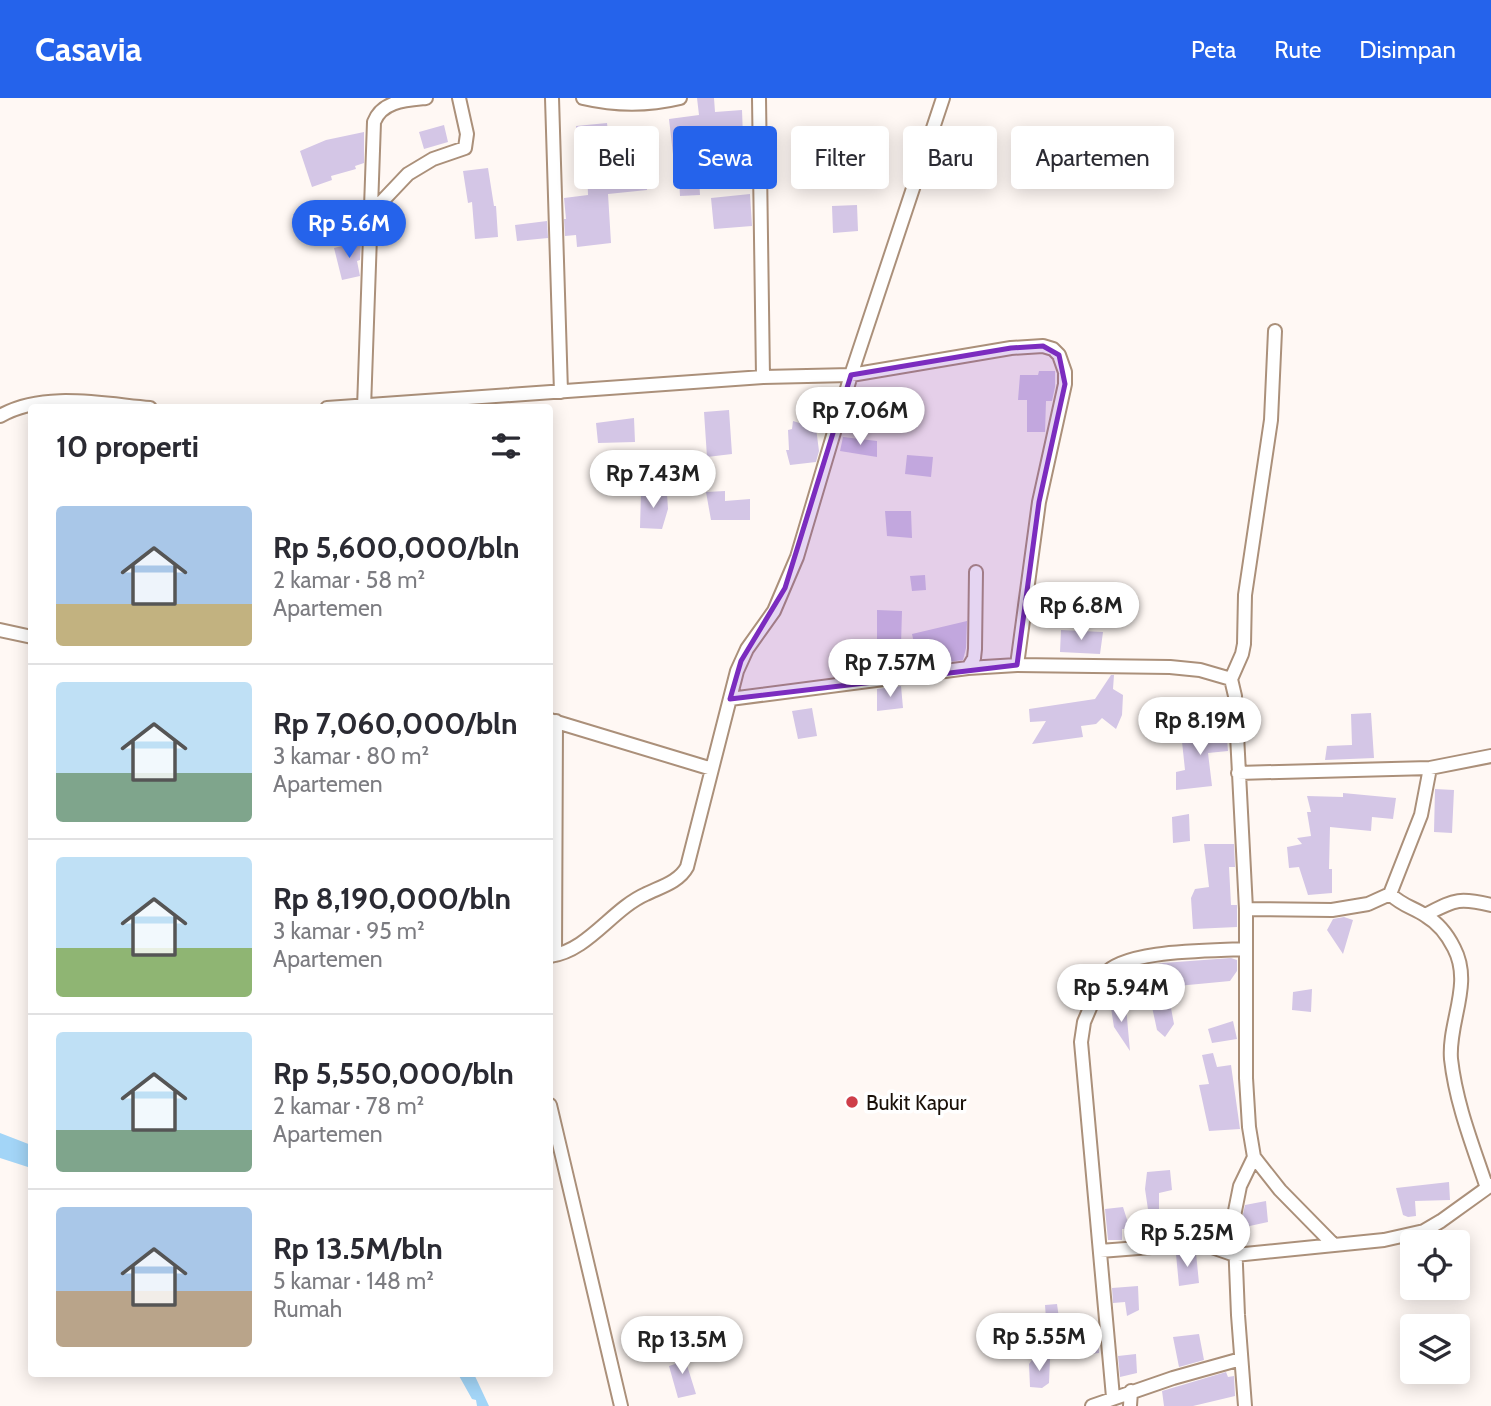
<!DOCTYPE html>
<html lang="id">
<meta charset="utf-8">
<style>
:root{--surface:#fff;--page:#f2f2f3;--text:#2b2b33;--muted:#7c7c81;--line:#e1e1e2;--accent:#2563eb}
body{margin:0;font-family:Cabin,sans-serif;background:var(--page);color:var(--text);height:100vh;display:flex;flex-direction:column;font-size:26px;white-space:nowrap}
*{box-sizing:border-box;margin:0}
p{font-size:23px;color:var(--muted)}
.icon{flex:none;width:38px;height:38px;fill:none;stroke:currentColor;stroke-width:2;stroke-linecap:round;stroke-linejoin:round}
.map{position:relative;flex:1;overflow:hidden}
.drawer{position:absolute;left:28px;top:306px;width:525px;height:973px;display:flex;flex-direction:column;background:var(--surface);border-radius:7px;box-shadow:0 4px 18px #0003}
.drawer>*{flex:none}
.hud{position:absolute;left:574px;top:28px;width:665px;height:63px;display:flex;gap:14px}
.buttons{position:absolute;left:1400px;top:1132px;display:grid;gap:14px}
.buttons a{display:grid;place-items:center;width:70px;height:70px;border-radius:7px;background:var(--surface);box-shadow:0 4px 18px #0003;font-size:35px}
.price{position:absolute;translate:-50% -60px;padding:0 16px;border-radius:24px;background:#fff;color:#222;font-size:23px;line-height:46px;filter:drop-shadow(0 2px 4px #0008)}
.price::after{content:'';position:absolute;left:50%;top:42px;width:21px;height:16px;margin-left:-10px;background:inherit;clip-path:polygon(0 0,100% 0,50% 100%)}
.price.current{background:var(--accent);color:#fff}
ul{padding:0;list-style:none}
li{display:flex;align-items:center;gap:21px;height:175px;padding:0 28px}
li+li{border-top:2px solid var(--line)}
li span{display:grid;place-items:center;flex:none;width:196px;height:140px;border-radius:7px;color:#555}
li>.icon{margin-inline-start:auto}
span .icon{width:84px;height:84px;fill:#fffc;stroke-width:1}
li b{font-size:30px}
h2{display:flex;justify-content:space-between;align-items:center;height:84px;padding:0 28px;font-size:30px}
.pill{padding:0 24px;border-radius:7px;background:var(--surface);box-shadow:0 4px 18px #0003;font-size:24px;line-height:63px}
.pill.current{background:var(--accent);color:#fff}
header{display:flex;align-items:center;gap:42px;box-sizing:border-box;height:98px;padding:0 35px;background:var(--accent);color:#fff}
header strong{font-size:33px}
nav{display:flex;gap:38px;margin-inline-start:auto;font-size:24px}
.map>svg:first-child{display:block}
.water{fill:#a3d5f7}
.building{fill:#d4c6e6}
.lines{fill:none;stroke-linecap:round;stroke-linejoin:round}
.minor-casing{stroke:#ab907a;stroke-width:16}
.minor{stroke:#fff;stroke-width:12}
.marked{fill:#7b2cbf;fill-opacity:0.2;stroke:#7b2cbf;stroke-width:5;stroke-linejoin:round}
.poi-dot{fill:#ce3e49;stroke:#fff;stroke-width:2.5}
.labels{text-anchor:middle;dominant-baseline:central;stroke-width:7;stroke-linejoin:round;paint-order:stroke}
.poi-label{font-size:21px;fill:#1a1008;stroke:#fff;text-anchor:start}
</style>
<header>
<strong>Casavia</strong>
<nav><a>Peta</a><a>Rute</a><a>Disimpan</a></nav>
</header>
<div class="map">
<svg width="1491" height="1308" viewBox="0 0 1491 1308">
<rect width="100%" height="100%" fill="#fff8f4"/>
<path class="water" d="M0,1035L31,1047V1070L0,1060Z
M458,1276H474L489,1308H477L476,1302L472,1301Z"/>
<path class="building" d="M697,0H714L715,14L742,12L743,39L697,41L700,97L680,98L678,64L674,65L669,21L699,17Z
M607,25L609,42L646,37L649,61H644L647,92L608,96L611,145L577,149L576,137L565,138L564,121H566L564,100L588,97L586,46H578L576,28Z
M444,27L448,44L424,51L419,34Z
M364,34V65L355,68L356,71L331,78L332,82L312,89L300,53L326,42Z
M488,70L494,108H496L498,139L475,141L472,104L468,105L463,73Z
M750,96L752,128L714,131L711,100Z
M857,107L858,133L833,135L832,108Z
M547,123L548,140L517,143L515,127Z
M361,143L360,162L357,163L360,178L342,182L334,150Z
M1039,273H1055V289L1052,303H1046L1045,334H1027V302H1018L1020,277H1038Z
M729,312L732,356L707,359L704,314Z
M634,320L635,344L598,345L596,325Z
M793,323L816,330L819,353L816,364L790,367L786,352H789L788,332L792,331Z
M843,339L877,343V359L840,353Z
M907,357L933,359L931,379L905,376Z
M725,393V403L750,401V422H711L706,394Z
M641,394L667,396L668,411L662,431L640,430Z
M885,413H911L912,440L887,438Z
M925,477L926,492L912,493L910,478Z
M877,512L902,513L901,547L877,549Z
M967,523L966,550L963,562L919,568L912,536Z
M1061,532L1103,534L1100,556L1060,554Z
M1111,577H1114L1113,591L1123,597L1122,617L1116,631L1102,620L1096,626L1081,628L1083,639L1032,646L1046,623L1030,624L1029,611L1095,601Z
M901,588L903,610L877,613V591Z
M812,610L817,638L798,641L792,613Z
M1371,615L1374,660L1325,662L1327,648L1352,647L1351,616Z
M1226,630L1228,653L1208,655L1212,688L1176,692V674L1185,672L1181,634Z
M1435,691L1454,692L1452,735L1434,734Z
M1343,695L1396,700L1393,721L1372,719L1371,733L1330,729L1329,771H1332V795L1308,797L1299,769L1289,770L1287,749L1302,746L1297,740L1311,738L1307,714H1311L1307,698L1343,699Z
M1189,716L1190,743L1173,745L1172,719Z
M1204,746H1234L1235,769H1229L1231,807H1237V829L1193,831L1191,800L1195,791L1209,789Z
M1344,819L1353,822L1343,856L1327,832L1333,821Z
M1231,860L1237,862V873L1230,883L1167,889L1174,926L1165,939L1157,932L1149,895L1114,899V881L1133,871L1163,865Z
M1312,891L1311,914L1292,912L1293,894Z
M1126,909L1130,953L1114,929L1111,910Z
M1233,923L1237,941L1212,945L1208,931Z
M1213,955L1217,969L1231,967L1240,1031L1209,1033L1199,987L1209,986L1202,957Z
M1170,1072L1172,1092L1159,1095V1132H1151L1145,1091L1147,1074Z
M1449,1084L1450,1102L1415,1103L1416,1118L1408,1119L1403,1117L1396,1090Z
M1266,1103L1268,1124L1245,1129L1243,1116L1245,1107Z
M1123,1109L1130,1131H1122V1142H1108L1105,1111Z
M1196,1155L1199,1185L1179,1188L1176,1156Z
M1138,1188L1139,1212L1127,1218L1125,1204L1113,1205L1112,1190Z
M1057,1206L1059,1220L1046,1221L1045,1207Z
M1098,1229L1099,1255L1082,1257L1075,1252L1071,1230Z
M1199,1236L1204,1262L1179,1269L1173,1239Z
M680,1245L696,1296L678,1300L669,1268L675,1266Z
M1136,1256L1137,1275L1120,1279L1118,1258Z
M1050,1261L1049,1285L1042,1290L1030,1289L1029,1266L1032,1262Z
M1226,1274L1228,1279L1234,1278L1235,1298L1193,1308H1164L1162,1293Z"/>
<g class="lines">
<defs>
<path id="minor" d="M552,0L561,294
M583,0C617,8 647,8 680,0
M759,0L763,279
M371,115L408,76L433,61L465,50L467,36L459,0
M327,310L763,279L851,277L1011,250L1043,248L1053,251L1059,257L1065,274V286L1039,404L1017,567
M364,310L374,24C382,3 406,2 426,0
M0,318C43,293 103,306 150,310
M0,532L32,539
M968,570L974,560L975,551L976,474
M1231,581L1242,556L1244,546L1245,497L1271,322L1275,233
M730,601L968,570L1017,567L1170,569L1200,572L1231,581L1235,598L1246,811V980L1249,1029L1254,1059L1280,1092L1334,1147
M550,622L712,671
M1238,675L1430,670L1491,658
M1390,796C1404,809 1413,809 1426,818C1438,825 1448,838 1454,850C1473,886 1448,924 1451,961C1456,1006 1473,1048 1487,1090
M1246,811L1332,812L1368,806L1390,796L1421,717L1430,670
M1425,817C1455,802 1458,799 1491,807
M555,857L556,623
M550,858C588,853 612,811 646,796C660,789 679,784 687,769L737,573L747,551L774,513L797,459L851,277L943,0
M550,1007L621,1308
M1100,1153L1190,1146L1209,1148L1235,1157L1384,1142L1424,1133L1441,1123L1491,1087
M1113,1299L1081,944L1084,924L1104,877C1124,851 1213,853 1246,851
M1092,1308L1173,1280L1241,1261
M1130,1308L1131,1293
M1245,1308L1238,1217L1234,1118L1240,1088L1254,1059"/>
</defs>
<use href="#minor" class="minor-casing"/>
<use href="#minor" class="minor"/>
</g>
<path class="marked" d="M1043,248L1059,257L1065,286L1039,404L1017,567L730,601L741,563L785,490L851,277L1011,250Z"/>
<circle class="poi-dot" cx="852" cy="1004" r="7"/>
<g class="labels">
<g class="poi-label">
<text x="866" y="1004">Bukit Kapur</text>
</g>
</g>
</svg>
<div class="buttons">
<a><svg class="icon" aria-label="locate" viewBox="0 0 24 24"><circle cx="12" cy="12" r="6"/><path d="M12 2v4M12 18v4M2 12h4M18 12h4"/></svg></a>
<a><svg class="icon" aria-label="layers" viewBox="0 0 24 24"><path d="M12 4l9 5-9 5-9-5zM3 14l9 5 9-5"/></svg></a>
</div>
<b class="price current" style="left:349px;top:162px">Rp 5.6M</b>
<b class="price" style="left:860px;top:349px">Rp 7.06M</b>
<b class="price" style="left:653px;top:412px">Rp 7.43M</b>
<b class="price" style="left:1081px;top:544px">Rp 6.8M</b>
<b class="price" style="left:890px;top:601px">Rp 7.57M</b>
<b class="price" style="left:1200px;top:659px">Rp 8.19M</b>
<b class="price" style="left:1121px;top:926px">Rp 5.94M</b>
<b class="price" style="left:1187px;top:1171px">Rp 5.25M</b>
<b class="price" style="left:1039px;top:1275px">Rp 5.55M</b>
<b class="price" style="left:682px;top:1278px">Rp 13.5M</b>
<div class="hud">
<a class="pill">Beli</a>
<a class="pill current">Sewa</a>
<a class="pill">Filter</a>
<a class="pill">Baru</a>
<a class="pill">Apartemen</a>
</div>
<section class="drawer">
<h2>10 properti<svg class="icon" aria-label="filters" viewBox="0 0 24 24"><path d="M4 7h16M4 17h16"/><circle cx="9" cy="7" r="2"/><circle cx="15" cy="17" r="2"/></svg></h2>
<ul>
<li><span style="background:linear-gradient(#a9c7e8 70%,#c2b280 0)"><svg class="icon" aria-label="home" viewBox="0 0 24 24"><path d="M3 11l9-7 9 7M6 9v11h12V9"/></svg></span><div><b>Rp 5,600,000/bln</b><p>2 kamar · 58 m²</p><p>Apartemen</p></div></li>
<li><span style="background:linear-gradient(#bfe0f5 65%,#7fa58c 0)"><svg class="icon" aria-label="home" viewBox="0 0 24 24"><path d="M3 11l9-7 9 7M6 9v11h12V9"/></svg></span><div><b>Rp 7,060,000/bln</b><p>3 kamar · 80 m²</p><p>Apartemen</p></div></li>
<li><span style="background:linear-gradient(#bfe0f5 65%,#8fb573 0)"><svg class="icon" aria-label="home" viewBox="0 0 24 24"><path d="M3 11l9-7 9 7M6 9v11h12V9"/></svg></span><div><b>Rp 8,190,000/bln</b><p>3 kamar · 95 m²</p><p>Apartemen</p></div></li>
<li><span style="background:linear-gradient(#bfe0f5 70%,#7fa58c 0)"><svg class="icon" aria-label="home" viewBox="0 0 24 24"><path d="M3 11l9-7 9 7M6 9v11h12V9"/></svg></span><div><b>Rp 5,550,000/bln</b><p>2 kamar · 78 m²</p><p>Apartemen</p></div></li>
<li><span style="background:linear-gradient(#a9c7e8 60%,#b9a48a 0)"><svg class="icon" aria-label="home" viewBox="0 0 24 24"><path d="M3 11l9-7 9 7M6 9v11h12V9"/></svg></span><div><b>Rp 13.5M/bln</b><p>5 kamar · 148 m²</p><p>Rumah</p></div></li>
</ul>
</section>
</div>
